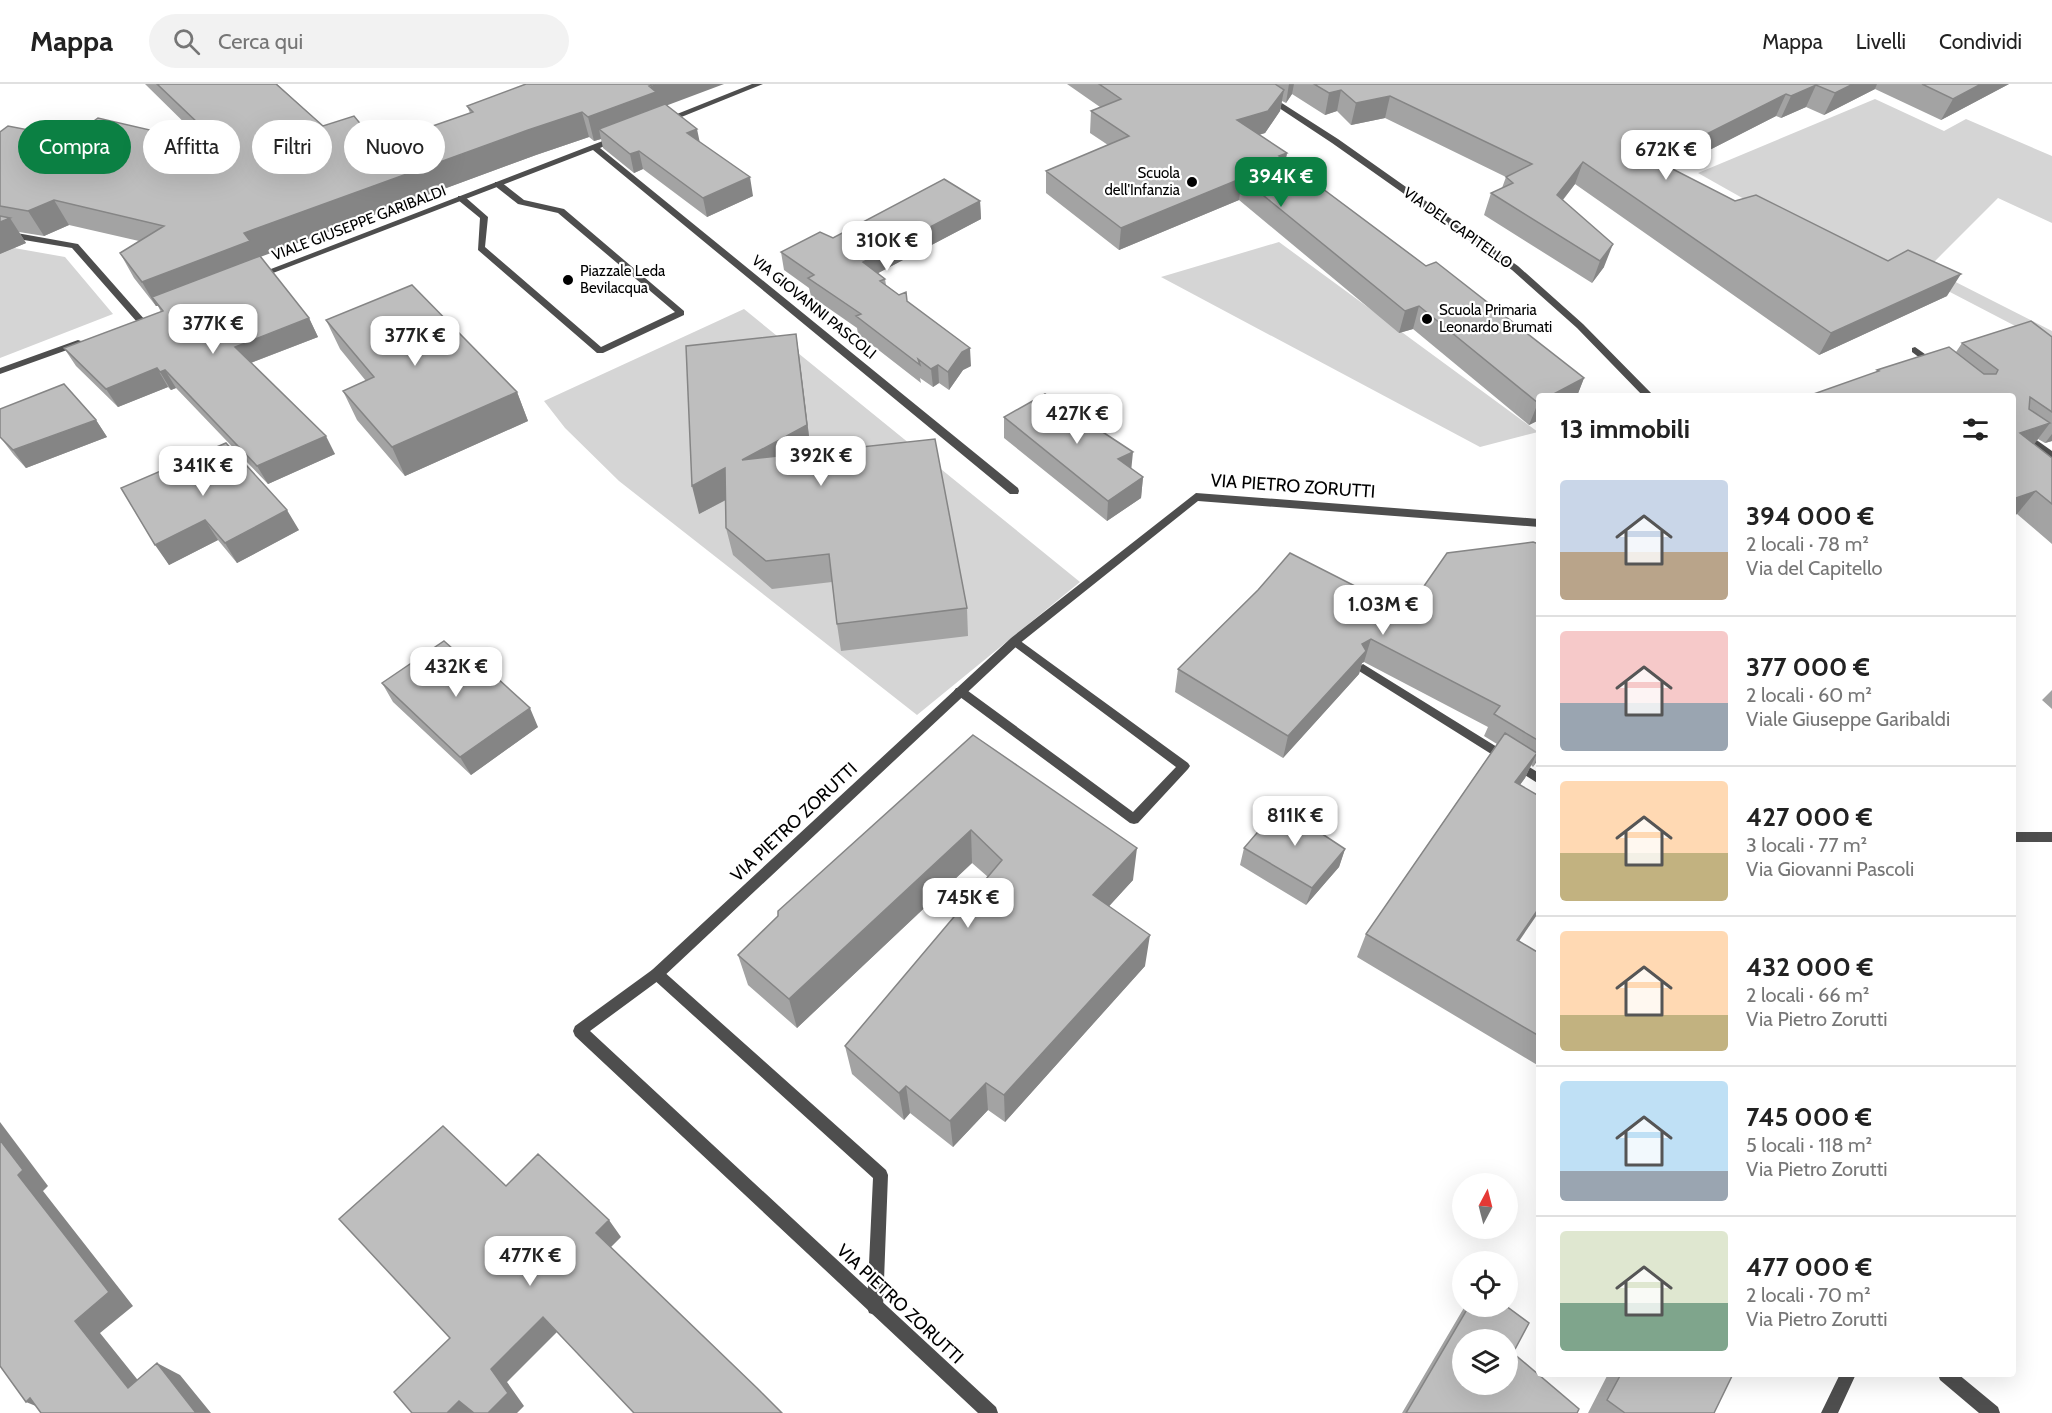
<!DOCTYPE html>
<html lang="it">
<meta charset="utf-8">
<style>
:root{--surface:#fff;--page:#f2f2f2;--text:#222;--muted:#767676;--line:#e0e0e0;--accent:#0b8043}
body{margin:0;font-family:Cabin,sans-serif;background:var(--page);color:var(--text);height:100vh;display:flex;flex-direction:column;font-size:22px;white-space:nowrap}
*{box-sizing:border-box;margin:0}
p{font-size:20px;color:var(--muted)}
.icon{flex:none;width:33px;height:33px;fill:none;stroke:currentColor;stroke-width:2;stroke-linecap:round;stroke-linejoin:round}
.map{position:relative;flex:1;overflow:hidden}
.panel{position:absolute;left:1536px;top:309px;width:480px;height:984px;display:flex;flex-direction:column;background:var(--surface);border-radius:6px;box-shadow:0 6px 24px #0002}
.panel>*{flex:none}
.hud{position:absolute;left:18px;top:36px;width:570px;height:54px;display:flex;gap:12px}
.needle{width:39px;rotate:7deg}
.tools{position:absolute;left:1452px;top:1089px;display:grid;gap:12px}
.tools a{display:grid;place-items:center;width:66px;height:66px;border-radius:50%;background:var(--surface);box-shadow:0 6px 24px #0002;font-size:30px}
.price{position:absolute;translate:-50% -51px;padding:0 14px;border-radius:12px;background:#fff;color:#222;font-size:20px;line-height:39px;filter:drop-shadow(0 2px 3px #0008)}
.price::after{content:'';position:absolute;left:50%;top:36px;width:18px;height:14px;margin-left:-9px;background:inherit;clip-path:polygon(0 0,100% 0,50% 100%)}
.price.active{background:var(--accent);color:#fff}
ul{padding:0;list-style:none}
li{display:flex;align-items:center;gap:18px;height:150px;padding:0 24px}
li+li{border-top:2px solid var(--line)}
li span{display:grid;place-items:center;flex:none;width:168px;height:120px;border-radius:6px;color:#555}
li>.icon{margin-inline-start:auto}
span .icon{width:72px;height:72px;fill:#fffc;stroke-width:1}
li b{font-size:26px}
h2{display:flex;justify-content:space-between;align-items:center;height:72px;padding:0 24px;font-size:26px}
.pill{padding:0 21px;border-radius:27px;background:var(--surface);box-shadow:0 6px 24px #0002;font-size:21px;line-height:54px}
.pill.active{background:var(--accent);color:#fff}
header{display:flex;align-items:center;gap:36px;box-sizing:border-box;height:84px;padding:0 30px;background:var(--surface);border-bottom:2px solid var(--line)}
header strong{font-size:28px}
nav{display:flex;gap:33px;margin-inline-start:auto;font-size:21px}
.search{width:420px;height:54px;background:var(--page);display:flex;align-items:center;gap:15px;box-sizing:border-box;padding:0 21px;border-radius:33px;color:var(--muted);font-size:22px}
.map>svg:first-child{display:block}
.green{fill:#d5d5d5}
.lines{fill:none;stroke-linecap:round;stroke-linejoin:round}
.service{fill:#4e4e4e;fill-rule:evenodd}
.minor{fill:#4e4e4e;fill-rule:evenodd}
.wall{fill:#a3a3a3}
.shaded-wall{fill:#858585}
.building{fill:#bebebe;stroke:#858585;stroke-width:1.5;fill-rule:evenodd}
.poi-dot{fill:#000;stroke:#fff;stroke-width:2}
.labels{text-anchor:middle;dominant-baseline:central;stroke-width:4.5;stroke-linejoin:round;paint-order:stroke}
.far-poi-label{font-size:15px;fill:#000;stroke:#fff;text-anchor:start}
.far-street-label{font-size:15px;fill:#000;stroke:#fff}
.street-label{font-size:18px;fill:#000;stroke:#fff}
</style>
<header>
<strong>Mappa</strong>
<div class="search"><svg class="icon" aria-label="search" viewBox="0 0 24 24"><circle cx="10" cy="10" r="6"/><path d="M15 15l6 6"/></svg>Cerca qui</div>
<nav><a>Mappa</a><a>Livelli</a><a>Condividi</a></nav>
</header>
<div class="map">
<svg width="2052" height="1329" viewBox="0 0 2052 1329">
<rect width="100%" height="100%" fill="#fff"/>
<path class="green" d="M1875,15L1944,47L1966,35L2052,72V139L1998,114L1928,184L2052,247V261L1900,182L1847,173L1698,89Z
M1279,158L1538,348L1480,363L1161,193Z
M14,164L65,173L113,230L0,274V170Z
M744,225L1080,498L917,631L619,397L565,344L544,317Z"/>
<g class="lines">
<path class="service" d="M495,98H501L524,116L564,125L684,227V231L603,269H597L478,166L480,134L458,116V112H464L488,133L485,163L601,263L675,228L558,129L518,120L495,102Z
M1015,553L1188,679L1190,682L1188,685L1138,739L1134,740L1130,739L956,610L954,607L956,604H964L1133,728L1176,683L1011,560L1009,557Z
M657,884L662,886L886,1086L888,1091L883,1223L881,1229L875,1231L869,1229L867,1223L873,1094L652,894L650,890L652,886Z"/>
<path class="minor" d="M752,0H763L669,38L662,36Z
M1243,0H1252L1338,55L1518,182L1583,240L1654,312H1643L1577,244L1512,186L1332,59Z
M613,53L620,55L600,64L1018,404L1019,407L1018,410H1010L593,66L260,194L257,195L253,192Z
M0,146L78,160L145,236L143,238H137L72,164L0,152Z
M78,256L81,257V261L0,290V284Z
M1915,263L1939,280V284H1933L1912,268V264Z
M2013,339L2052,367V375L2013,347Z
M1196,409L1539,435V443L1198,417L1019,560L662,894L590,947L996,1323L998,1329H978L575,952L573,947L575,942L652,886L1011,554Z
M1363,580L1539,689V700L1359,587L1357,584Z
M2013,748H2052V758H2013Z
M1840,1290H1856L1838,1329H1821Z
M1938,1290H1958L1998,1323L2000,1329H1979L1940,1296Z"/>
</g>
<path class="wall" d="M145,0H278H277L323,42L378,61L470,29L467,22L667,21L700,58L753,112L707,133L643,85L634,89L603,64L601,55L594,57L589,53L536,71L258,173L309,234L318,253L251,279L335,370L268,400L176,304L171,306L168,303L118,323L76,282L64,264L161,228L158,222H156L134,194L120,169L139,157L69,141L44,152L19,148L26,159L0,170V48L70,54L205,59Z
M1067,0H2009L1941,36L1875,5L1824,31L1806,23L1781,34L1776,32L1672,85L1735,117L1947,212L1819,271L1575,100L1563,116L1604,183L1592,199L1484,131L1491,109L1502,104L1506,93L1385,34L1351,41L1337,27L1325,31L1292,10L1286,19L1282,17L1280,27L1265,49L1259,51L1287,69L1285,77L1426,182L1584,294L1577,312H1539V336L1529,341L1413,245L1399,249L1239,116L1119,166L1046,109V87L1108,61L1090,49L1091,27L1100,23Z
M980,117L981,135L878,189L885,195L886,201L907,217L971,282L963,286L949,306L939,299L933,303L920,294L921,299L858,250L857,244L811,212L809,204L784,186L781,168L833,154Z
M326,236L517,308L528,337L405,392L357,336L343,307L366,297L340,265Z
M796,250L800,279L811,368L967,524L968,552L841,567L837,540L832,498L772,505L733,471L726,444V416L699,430Z
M2052,253V357L2045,359L2038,355L2034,360L2052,374V460L2017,430L2013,432V312L1876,289L1877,286L1956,268L1962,259Z
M1004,333L1131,385L1143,393L1141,414L1107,437L1004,354Z
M96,336L107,353L26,384L14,371L0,353Z
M121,404L299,446L237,479L218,456L169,481Z
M1539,460V674L1533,683L1531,681L1525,694L1520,701L1519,857L1539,869V982L1357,873L1366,850L1497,660L1484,652L1488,643L1364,578L1362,579L1359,590L1283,674L1175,608L1178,585L1406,528Z
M382,599L538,643L471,691L393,618Z
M2052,606V625L2042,616Z
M973,651L1133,796L1109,822L1145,882L1005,1038L988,1026L953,1063L910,1029L904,1036L852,990L845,962L988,793L972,779L797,944L748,901L738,871Z
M1244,764L1345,765L1339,783L1306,821L1240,781Z
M1465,1222H1506L1513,1269L1577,1329H1402Z
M1608,1290H1733L1714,1329H1588Z"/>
<path class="shaded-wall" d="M655,0H724L660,24L599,45L601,55L594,57L588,33Z
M1289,0H1294L1292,10L1286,19Z
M1853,0H1877L1875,5L1824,31L1835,9Z
M1981,0H2009L1941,36L1953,15Z
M1816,1L1806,23L1781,34L1791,12Z
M1284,6L1280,27L1265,49L1234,58L1237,36Z
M1341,6L1337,27L1325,31L1329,9Z
M1786,10L1776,32L1647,98L1655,76Z
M1390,12L1385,34L1351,41L1356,19Z
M582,28L589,53L536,71L152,213L158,222H156L142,198L244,149L528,46Z
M697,45L701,64L687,49Z
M639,67L643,85L634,89L630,70Z
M1287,69L1283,91L1279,72Z
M1583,78L1575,100L1549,133L1557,111Z
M750,93L753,112L707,133L703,114Z
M1242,94L1239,116L1119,166L1121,144Z
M54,116L69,141L44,152L28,127Z
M980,117L981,135L865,196L863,178Z
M10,134L26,159L0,170V138Z
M1613,160L1604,183L1592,199L1600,177Z
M1961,190L1947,212L1819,271L1831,249Z
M1419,222L1413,245L1399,249L1405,227Z
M309,234L318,253L245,281L235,263Z
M796,250L800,279L811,369L742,376Z
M970,264L971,282L963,286L949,306L948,288L962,268Z
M938,281L939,299L933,303L931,285Z
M157,284L168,303L118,323L106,305Z
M165,286L176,304L171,306L160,288Z
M1584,294L1577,312H1550Z
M517,308L528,337L405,392L392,363Z
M1539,318V336L1529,341L1538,319Z
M96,336L107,353L26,384L13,366Z
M2050,339L2032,363L2020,349Z
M2052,350V357L2045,359Z
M326,352L335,370L268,400L257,382Z
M1133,368L1131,388L1118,375Z
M725,384L731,413L699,430L692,402Z
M1143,393L1141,414L1107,437L1108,417Z
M2036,407L2017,430L2013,432V415Z
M287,426L299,446L237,479L225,459Z
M205,436L218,456L169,481L155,461Z
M1371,555L1364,578L1362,579L1359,590L1283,674L1288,652L1362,560Z
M530,624L538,643L471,691L460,673Z
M1537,669L1525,694L1503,723L1515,698Z
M1539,670V674L1533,683Z
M971,746L972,779L797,944L789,915Z
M1137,764L1133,796L1091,842L1093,811Z
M1345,765L1339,783L1306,821L1312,804Z
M1539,824V828L1504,879L1517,856Z
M1150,851L1145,882L1005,1038L1004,1011Z
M986,999L988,1026L953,1063L950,1037Z
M906,1002L910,1029L904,1036L899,1009Z
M0,1038L48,1102L43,1107L133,1222L100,1249L153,1315L128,1304L75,1237L0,1056Z
M609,1136L621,1153L609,1165L596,1149Z
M543,1233L558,1247L507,1298L524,1322L517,1329H488L491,1285Z
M157,1279L180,1291L211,1329H196Z
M30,1314L53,1329L26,1318Z
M459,1317L477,1329H447Z"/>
<path class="building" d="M157,0H276L323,42L354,32L378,61L473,28L467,22L526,0H655L649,2L656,8L588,33L582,28L528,46L244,149L250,157L142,198L120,169L164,142L54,116L28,127L0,122V48L8,42L70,54L98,34L223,63Z
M1099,0H1275L1284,6L1268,27L1237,36L1287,69L1279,72L1426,182L1436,178L1584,294L1550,312H1539V318L1538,319L1419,222L1405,227L1242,94L1121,144L1046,87L1129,52L1091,27L1121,15Z
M1314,0H1853L1835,9L1816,1L1791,12L1786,10L1655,76L1735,117L1756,111L1888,177L1908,166L1961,190L1831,249L1583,78L1557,111L1613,160L1600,177L1491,109L1513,99L1506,93L1532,80L1390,12L1356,19L1341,6L1329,9Z
M1922,0H1981L1953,15Z
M665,20L697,45L687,49L750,93L703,114L639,67L630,70L599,45Z
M944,95L980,117L863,178L885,195L880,197L899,211L906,208L907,217L970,264L962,268L948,288L938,281L931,285L918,275L920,281L856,232L861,230L808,194L814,191L781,168L820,148L833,154Z
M0,132L10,134L0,138Z
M260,172L309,234L235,263L326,352L257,382L165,286L160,288L157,284L106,305L64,264L163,227L152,213Z
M412,201L517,308L392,363L343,307L374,293L326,236Z
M2031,237L2052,253V328L2030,313L2029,325L2050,339L2020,349L2052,374V420L2036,407L2013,415V312H1808L1879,287L1877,286L1949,263L1984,290H1996L1998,286L1962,259Z
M796,250L807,341L742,376L935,355L967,524L837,540L829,470L766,477L726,444L725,384L692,402L686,262Z
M64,300L96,336L13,366L0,353V325Z
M1045,310L1133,368L1118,375L1143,393L1108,417L1004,333Z
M226,359L287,426L225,459L205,436L155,461L121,404Z
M1533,458L1539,460V657L1494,630L1500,622L1371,555L1362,560L1366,567L1288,652L1178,585L1258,506L1290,469L1406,528L1447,469Z
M444,557L478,587L485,583L530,624L460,673L382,599Z
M1505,649L1537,669L1515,698L1539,712V824L1517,856L1539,869V952L1366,850Z
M973,651L1137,764L1093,811L1150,851L1004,1011L986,999L950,1037L906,1002L899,1009L845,962L1002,776L971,746L789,915L738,871L778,832V827Z
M1280,722L1345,765L1312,804L1244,764Z
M443,1042L506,1102L538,1070L609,1136L596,1149L757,1304L782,1329H634L543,1233L491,1285L508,1309L488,1329H474L459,1317L447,1329H412L394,1308L450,1254L339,1135Z
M0,1056L23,1086L18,1091L109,1208L75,1237L128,1304L157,1279L196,1329H41L30,1314L26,1318L0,1282Z
M1469,1222H1506L1529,1239L1513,1269L1579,1325L1577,1329H1406ZM1462,1256H1508V1300H1462Z
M1621,1290H1733L1714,1329H1625L1607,1316Z"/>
<g class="poi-dot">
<circle cx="1192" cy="98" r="6"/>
<circle cx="568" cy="196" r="6"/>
<circle cx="1427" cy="235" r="6"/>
</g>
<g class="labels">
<g class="far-poi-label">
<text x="1180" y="89" text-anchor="end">Scuola<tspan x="1180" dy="17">dell'Infanzia</tspan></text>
<text x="580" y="187">Piazzale Leda<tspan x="580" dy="17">Bevilacqua</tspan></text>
<text x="1439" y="226">Scuola Primaria<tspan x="1439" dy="17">Leonardo Brumati</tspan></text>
</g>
<g class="far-street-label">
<text transform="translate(359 139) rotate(-21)">VIALE GIUSEPPE GARIBALDI</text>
<text transform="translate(1458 144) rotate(35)">VIA DEL CAPITELLO</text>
<text transform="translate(814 223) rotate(39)">VIA GIOVANNI PASCOLI</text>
</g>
<g class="street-label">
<text transform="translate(1293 402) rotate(4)">VIA PIETRO ZORUTTI</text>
<text transform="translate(794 738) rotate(-43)">VIA PIETRO ZORUTTI</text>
<text transform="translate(900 1220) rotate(43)">VIA PIETRO ZORUTTI</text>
</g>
</g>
</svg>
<div class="tools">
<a><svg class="needle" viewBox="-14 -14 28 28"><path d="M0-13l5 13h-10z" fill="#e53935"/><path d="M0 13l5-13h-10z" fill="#767676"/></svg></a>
<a><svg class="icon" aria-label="locate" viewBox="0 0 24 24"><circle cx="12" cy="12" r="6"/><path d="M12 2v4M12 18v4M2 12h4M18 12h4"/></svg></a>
<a><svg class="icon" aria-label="layers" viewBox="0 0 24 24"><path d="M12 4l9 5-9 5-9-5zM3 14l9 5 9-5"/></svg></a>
</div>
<b class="price" style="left:1666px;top:97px">672K €</b>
<b class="price active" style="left:1281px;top:124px">394K €</b>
<b class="price" style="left:887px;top:188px">310K €</b>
<b class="price" style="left:213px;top:271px">377K €</b>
<b class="price" style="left:415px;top:283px">377K €</b>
<b class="price" style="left:1077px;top:361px">427K €</b>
<b class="price" style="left:821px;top:403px">392K €</b>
<b class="price" style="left:203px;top:413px">341K €</b>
<b class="price" style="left:1383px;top:552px">1.03M €</b>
<b class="price" style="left:456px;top:614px">432K €</b>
<b class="price" style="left:1295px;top:763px">811K €</b>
<b class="price" style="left:968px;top:845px">745K €</b>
<b class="price" style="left:530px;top:1203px">477K €</b>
<div class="hud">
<a class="pill active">Compra</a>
<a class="pill">Affitta</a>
<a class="pill">Filtri</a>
<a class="pill">Nuovo</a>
</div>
<section class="panel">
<h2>13 immobili<svg class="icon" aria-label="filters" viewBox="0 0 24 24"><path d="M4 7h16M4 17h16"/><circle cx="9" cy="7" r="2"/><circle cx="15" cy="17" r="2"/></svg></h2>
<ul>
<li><span style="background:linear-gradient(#c9d6e8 60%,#b9a48a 0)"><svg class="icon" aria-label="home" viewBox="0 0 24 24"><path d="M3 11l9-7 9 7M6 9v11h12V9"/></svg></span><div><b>394 000 €</b><p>2 locali · 78 m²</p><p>Via del Capitello</p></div></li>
<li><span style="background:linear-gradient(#f6c9c9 60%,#9aa5b1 0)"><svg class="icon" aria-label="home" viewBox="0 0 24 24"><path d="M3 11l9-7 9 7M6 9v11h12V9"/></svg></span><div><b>377 000 €</b><p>2 locali · 60 m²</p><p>Viale Giuseppe Garibaldi</p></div></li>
<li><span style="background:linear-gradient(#ffd9b3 60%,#c2b280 0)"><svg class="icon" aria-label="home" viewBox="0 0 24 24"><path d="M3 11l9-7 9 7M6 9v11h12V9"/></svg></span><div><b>427 000 €</b><p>3 locali · 77 m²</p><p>Via Giovanni Pascoli</p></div></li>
<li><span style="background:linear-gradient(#ffd9b3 70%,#c2b280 0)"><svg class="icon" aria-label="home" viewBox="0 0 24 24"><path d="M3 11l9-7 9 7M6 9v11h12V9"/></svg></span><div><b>432 000 €</b><p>2 locali · 66 m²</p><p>Via Pietro Zorutti</p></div></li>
<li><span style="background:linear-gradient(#bfe0f5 75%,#9aa5b1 0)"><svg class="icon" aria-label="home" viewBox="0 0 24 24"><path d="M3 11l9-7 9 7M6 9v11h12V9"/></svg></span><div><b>745 000 €</b><p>5 locali · 118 m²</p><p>Via Pietro Zorutti</p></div></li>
<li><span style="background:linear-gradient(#dfe7d0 60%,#7fa58c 0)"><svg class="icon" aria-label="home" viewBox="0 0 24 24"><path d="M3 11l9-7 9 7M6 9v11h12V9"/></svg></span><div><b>477 000 €</b><p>2 locali · 70 m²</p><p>Via Pietro Zorutti</p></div></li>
</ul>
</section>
</div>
